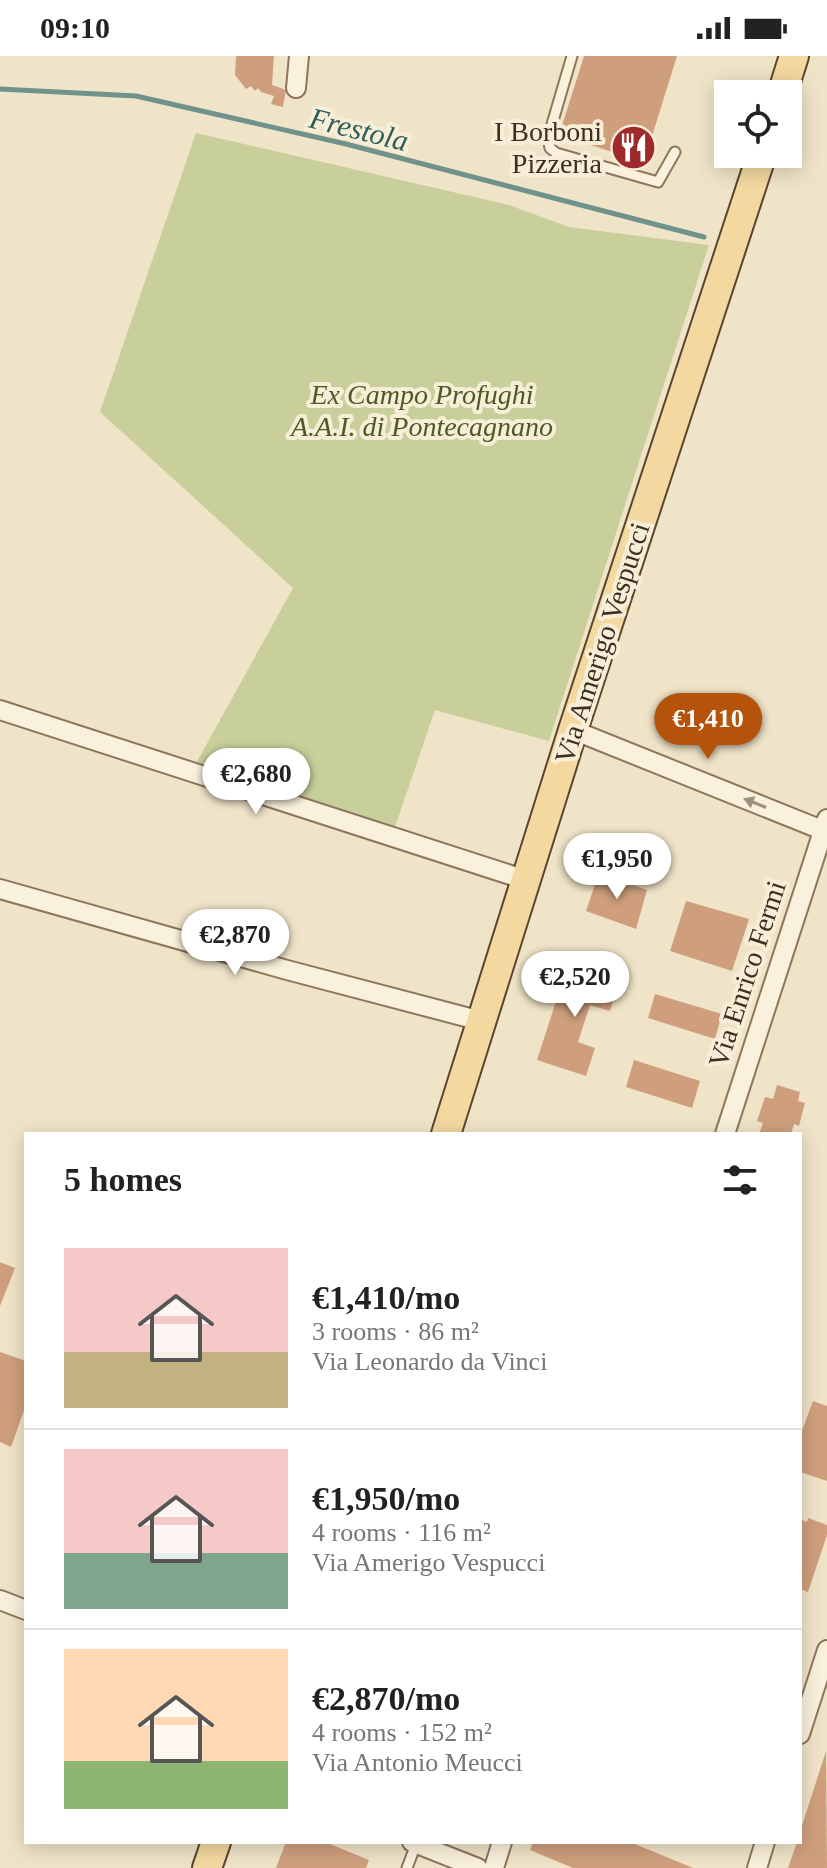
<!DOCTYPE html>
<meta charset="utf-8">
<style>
:root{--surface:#fff;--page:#f2f2f2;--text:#222;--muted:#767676;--line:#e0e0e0;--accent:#b45309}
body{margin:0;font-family:"Times New Roman",serif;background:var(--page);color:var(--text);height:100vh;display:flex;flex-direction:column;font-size:30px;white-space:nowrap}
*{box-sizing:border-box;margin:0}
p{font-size:26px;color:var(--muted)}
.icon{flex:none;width:44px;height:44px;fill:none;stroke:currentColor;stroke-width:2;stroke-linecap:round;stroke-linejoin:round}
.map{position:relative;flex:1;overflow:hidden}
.side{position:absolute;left:24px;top:1076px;width:778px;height:712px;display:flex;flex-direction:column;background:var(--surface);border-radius:0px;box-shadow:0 4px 20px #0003}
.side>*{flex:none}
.buttons{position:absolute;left:714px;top:24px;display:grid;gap:16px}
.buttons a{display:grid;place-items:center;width:88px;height:88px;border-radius:0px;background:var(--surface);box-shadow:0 4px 20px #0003;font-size:40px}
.price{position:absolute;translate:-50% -68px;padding:0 18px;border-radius:28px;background:#fff;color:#222;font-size:26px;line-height:52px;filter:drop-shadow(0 2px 4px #0008)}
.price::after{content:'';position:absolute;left:50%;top:48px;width:24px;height:18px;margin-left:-12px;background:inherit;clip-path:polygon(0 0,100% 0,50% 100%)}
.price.current{background:var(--accent);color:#fff}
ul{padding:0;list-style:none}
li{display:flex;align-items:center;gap:24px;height:200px;padding:0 40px}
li+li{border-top:2px solid var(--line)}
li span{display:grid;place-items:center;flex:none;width:224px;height:160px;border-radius:0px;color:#555}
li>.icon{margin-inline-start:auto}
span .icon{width:96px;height:96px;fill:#fffc;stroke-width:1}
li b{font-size:34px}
h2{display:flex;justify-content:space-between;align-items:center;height:96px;padding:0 40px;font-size:34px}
.status{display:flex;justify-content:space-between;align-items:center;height:56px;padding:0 40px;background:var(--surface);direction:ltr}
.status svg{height:22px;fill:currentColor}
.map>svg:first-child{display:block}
.green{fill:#c9cf9b}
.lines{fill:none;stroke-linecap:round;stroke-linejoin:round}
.stream{stroke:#6f938a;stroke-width:5}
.building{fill:#cf9f7d}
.lane-casing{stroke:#8d765c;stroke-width:13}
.street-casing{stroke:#8d765c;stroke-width:22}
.primary-casing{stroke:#5b4430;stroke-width:32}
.lane{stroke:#faf1dc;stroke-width:9}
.street{stroke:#faf1dc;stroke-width:18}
.primary{stroke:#f3d9a0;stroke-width:28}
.oneway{fill:#9c907e}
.labels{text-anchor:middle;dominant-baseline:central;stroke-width:8;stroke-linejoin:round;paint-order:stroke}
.poi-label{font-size:28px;fill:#3d2e20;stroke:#f7eed8;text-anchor:end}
.park-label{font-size:28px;font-style:italic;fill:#4d5a26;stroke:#f7eed8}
.street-label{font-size:28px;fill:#3d2e20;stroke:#f7eed8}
.water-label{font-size:30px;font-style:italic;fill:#2f5d5a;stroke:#f7eed8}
</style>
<div class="status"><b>09:10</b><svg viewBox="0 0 49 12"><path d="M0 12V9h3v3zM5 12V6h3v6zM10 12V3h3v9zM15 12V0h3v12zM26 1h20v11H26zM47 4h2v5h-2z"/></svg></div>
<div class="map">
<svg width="827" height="1812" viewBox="0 0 827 1812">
<rect width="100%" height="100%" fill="#f0e4c8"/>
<path class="green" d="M196,77L509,149L569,171L709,189L549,685L435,654L394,774L194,711L293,532L100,356Z"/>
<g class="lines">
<path class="stream" d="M0,33L136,40L346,88L704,181"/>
</g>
<path class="building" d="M236,0H274L272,29L286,34L283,51L271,48L274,40L261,36L258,32L255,35L251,30L246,33L235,19Z
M584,0H677L644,106L559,79Z
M599,817L647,834L636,873L586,855Z
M686,845L749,863L732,915L670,895Z
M568,908L619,925L610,955L590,949L578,986L595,992L586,1020L537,1004Z
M655,938L722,958L715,983L648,962Z
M634,1004L700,1025L692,1052L626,1031Z
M777,1029L800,1036L798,1045L805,1047L799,1070L794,1068L791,1078H759L763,1067L757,1065L765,1041L773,1043Z
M0,1206L15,1212L0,1250Z
M0,1296L26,1305V1349L11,1391L0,1386Z
M813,1345L827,1350V1425L800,1416V1380Z
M808,1462L827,1469V1479L808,1536L800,1533V1463L807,1466Z
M826,1695L827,1812H788L797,1786H800V1776Z
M286,1786H325L369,1804L366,1812H276Z
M533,1786H630L693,1812H573L530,1794Z"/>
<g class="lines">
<defs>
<path id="lane" d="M572,0L548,82L550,92L556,97L658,126L675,96
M407,1812L416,1788"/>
<path id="street" d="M296,32L299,0
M0,654L526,824
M573,674L827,776
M0,833L287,914L481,965
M725,1078L827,763
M0,1544L26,1554
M800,1678L827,1594
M412,1786L478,1812
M494,1812L502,1786
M757,1812L765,1786"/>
<path id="primary" d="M782,38L794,0
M446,1078L573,674L762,98
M207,1812L216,1786"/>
</defs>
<use href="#lane" class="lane-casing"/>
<use href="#street" class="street-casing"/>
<use href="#primary" class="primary-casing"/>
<use href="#lane" class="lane"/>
<use href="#street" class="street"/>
<use href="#primary" class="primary"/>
</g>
<defs><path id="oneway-solid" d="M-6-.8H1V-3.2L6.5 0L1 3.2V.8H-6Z" transform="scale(2)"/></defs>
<use class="oneway" href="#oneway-solid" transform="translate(755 747) rotate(-158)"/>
<defs>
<symbol id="restaurant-disc" viewBox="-11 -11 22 22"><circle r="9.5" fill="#9e2a2b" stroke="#f7eed8"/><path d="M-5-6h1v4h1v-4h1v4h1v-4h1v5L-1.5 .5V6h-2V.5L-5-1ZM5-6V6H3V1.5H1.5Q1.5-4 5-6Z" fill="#fff"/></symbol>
</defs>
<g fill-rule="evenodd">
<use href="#restaurant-disc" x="608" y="66" width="51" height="51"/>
</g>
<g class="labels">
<g class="poi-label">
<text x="602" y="75">I Borboni<tspan x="602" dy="32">Pizzeria</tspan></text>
</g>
<g class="park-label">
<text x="422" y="338">Ex Campo Profughi<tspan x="422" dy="32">A.A.I. di Pontecagnano</tspan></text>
</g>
<g class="street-label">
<text transform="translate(602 587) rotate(-72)">Via Amerigo Vespucci</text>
<text transform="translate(747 918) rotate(-72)">Via Enrico Fermi</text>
</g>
<g class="water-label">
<text transform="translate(359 73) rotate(14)">Frestola</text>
</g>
</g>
</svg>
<div class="buttons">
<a><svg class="icon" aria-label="locate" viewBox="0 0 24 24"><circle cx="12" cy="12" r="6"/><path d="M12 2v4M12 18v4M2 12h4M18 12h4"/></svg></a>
</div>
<b class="price current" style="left:708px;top:705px">€1,410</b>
<b class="price" style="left:256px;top:760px">€2,680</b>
<b class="price" style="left:617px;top:845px">€1,950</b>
<b class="price" style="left:235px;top:921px">€2,870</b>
<b class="price" style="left:575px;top:963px">€2,520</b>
<section class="side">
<h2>5 homes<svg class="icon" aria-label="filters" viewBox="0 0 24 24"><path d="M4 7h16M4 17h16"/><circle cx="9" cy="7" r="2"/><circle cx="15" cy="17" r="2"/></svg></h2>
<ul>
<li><span style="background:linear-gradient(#f6c9c9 65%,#c2b280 0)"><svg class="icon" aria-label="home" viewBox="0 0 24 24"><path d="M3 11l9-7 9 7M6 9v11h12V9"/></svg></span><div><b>€1,410/mo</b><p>3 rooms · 86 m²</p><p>Via Leonardo da Vinci</p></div></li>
<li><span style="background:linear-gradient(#f6c9c9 65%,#7fa58c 0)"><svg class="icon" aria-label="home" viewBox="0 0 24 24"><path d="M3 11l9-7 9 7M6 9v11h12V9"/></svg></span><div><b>€1,950/mo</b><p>4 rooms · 116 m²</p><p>Via Amerigo Vespucci</p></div></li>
<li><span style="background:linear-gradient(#ffd9b3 70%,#8fb573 0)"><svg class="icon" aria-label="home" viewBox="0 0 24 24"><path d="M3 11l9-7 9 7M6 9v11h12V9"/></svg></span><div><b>€2,870/mo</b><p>4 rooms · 152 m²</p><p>Via Antonio Meucci</p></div></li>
</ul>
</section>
</div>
